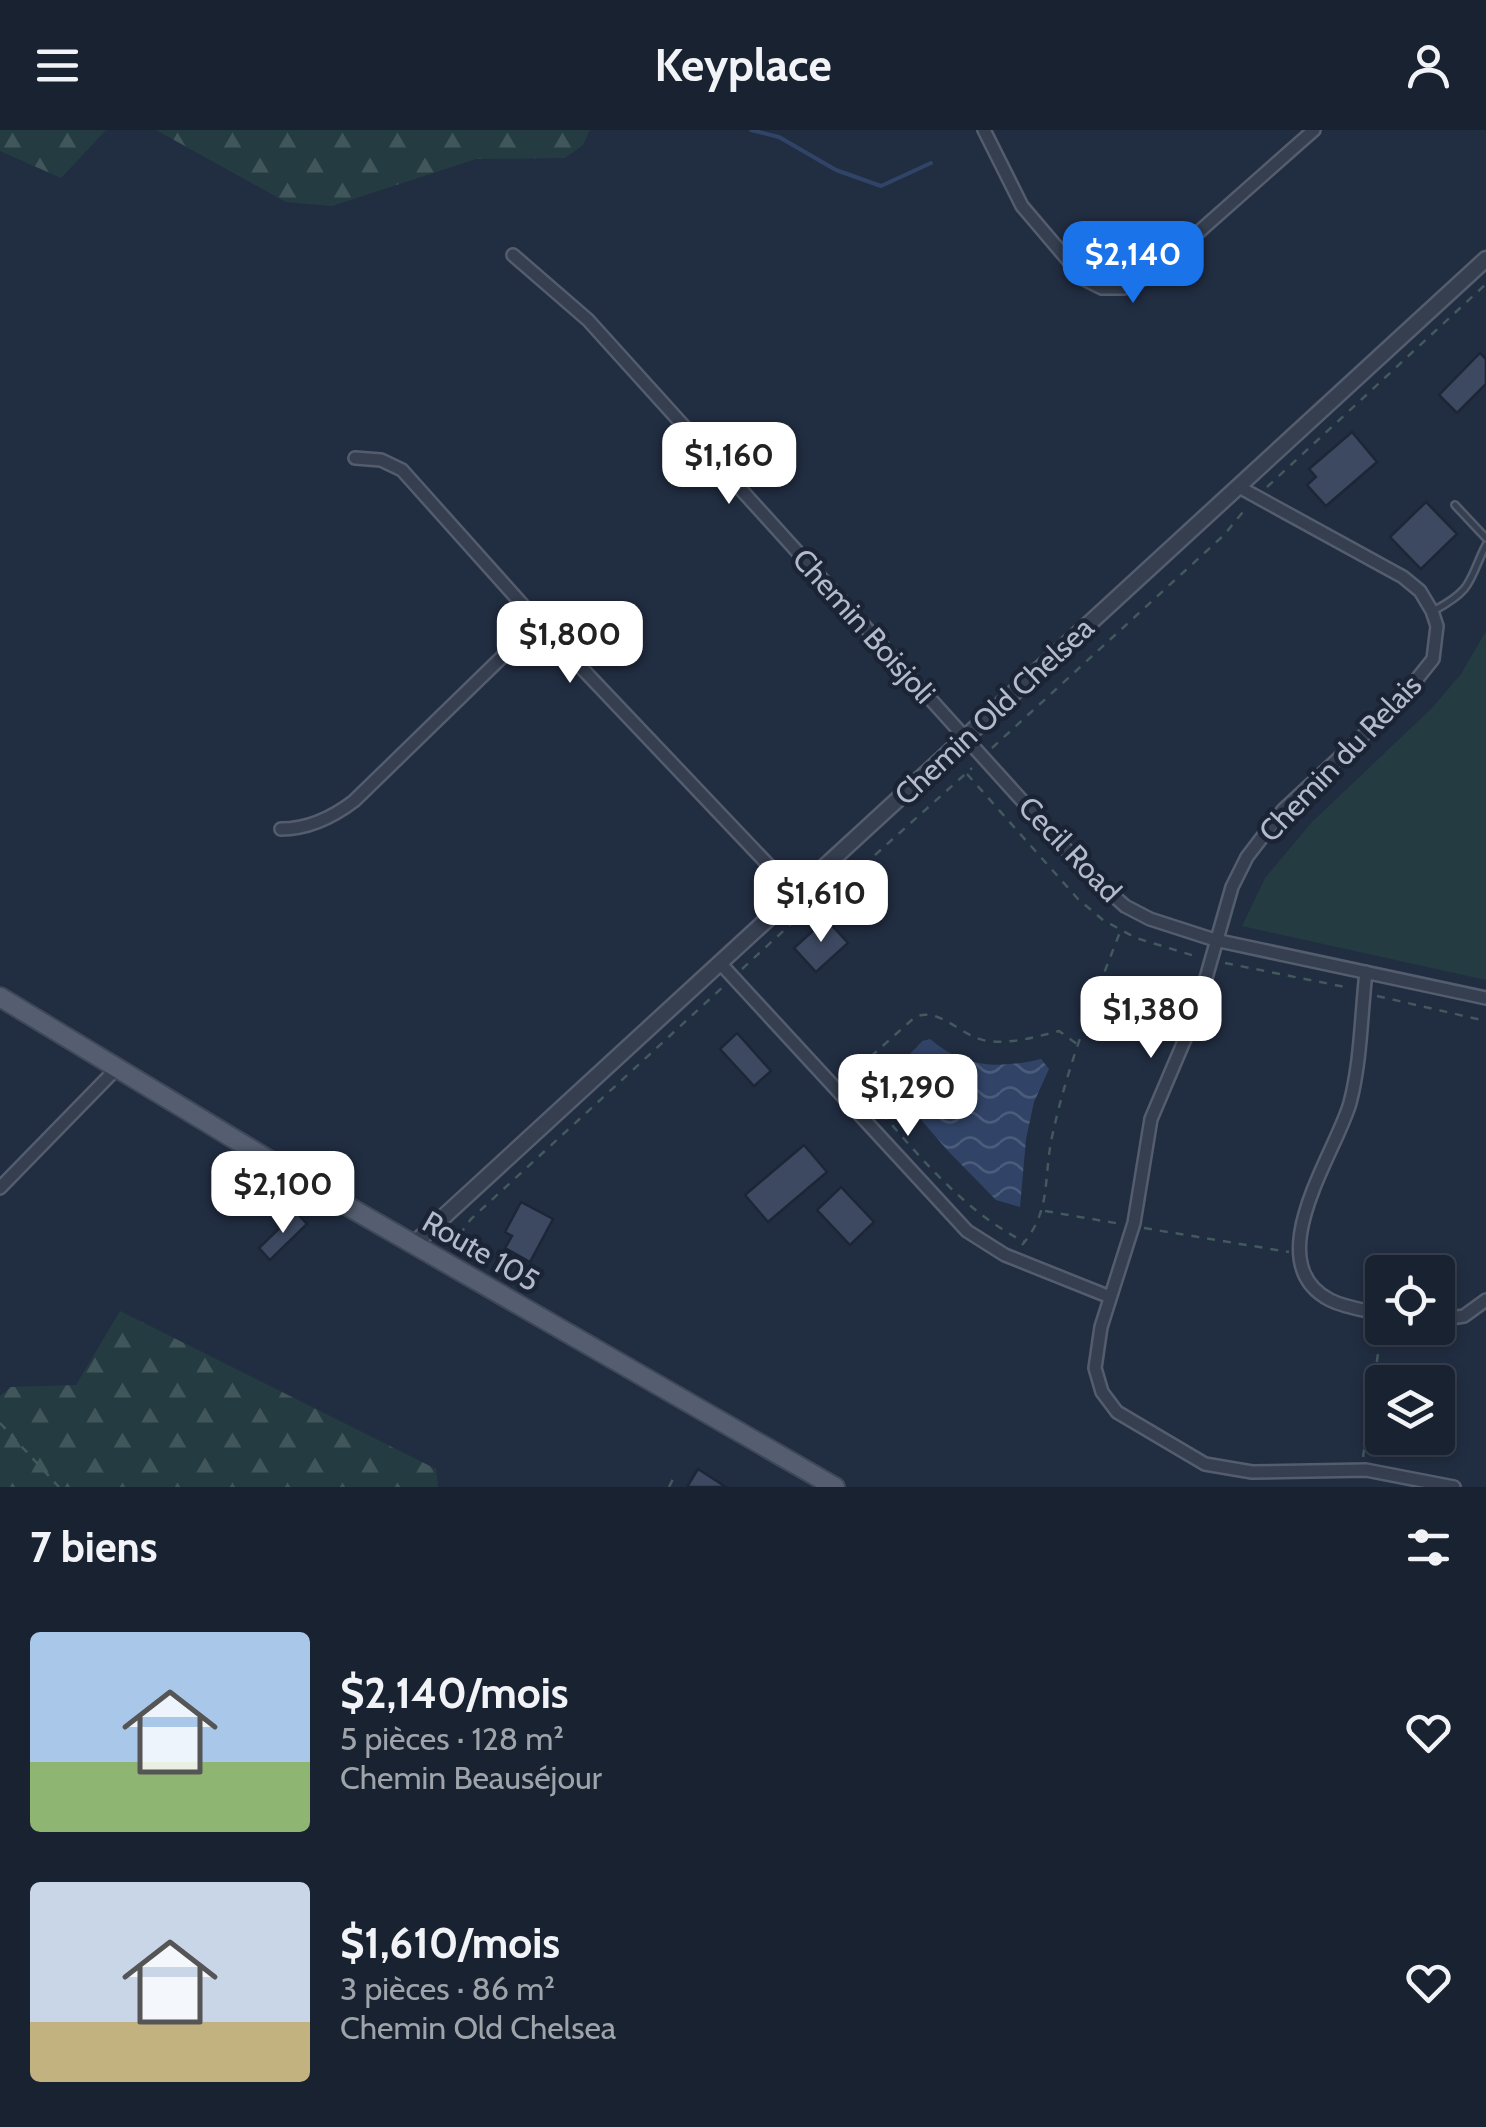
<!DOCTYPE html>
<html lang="fr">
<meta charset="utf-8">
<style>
:root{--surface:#192231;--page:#262f3d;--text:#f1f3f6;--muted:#9fa4ab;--line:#373f4d;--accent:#1a73e8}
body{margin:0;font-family:Cabin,sans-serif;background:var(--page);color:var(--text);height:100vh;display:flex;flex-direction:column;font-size:38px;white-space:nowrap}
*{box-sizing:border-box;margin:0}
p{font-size:32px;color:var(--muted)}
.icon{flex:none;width:55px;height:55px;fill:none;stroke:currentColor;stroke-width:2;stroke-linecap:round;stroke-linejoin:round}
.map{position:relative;height:1357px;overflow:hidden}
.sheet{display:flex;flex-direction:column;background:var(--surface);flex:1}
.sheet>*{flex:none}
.tools{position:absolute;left:1365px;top:1125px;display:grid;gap:20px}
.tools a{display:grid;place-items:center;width:90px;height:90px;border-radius:10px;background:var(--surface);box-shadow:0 5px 15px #0003,0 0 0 2px var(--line);font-size:50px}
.price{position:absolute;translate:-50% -85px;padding:0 22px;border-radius:20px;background:#fff;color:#222;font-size:32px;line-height:65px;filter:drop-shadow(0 2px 5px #0008)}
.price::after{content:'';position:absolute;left:50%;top:60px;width:30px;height:22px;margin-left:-15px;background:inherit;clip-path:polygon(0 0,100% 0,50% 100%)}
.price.selected{background:var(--accent);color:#fff}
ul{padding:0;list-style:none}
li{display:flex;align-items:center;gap:30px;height:250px;padding:0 30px}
li span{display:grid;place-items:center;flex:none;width:280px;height:200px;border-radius:10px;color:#555}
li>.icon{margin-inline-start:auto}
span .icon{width:120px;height:120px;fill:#fffc;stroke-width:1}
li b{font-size:42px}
h2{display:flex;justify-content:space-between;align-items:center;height:120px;padding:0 30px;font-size:42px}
header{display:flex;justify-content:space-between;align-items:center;height:130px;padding:0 30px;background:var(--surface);font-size:45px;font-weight:800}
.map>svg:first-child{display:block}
.forest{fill:url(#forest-firs)}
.green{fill:#243c41}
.water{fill:url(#water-waves)}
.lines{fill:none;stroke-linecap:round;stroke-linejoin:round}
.stream{stroke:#314468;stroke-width:4}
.building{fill:#3d4961;stroke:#1d2637;stroke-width:2.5}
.service-casing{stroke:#545d6e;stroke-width:10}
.minor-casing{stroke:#545d6e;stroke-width:16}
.tertiary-casing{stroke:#545d6e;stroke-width:19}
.primary-casing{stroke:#3f4859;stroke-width:22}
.path{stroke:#42595e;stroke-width:2.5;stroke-dasharray:8 8;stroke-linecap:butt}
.service{stroke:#363f50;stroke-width:5}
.minor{stroke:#363f50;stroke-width:11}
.tertiary{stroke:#363f50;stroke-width:14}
.primary{stroke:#545e70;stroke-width:18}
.labels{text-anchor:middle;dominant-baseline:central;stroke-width:9;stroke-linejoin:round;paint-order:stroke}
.street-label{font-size:30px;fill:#b2bacb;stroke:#1b2435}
</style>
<header><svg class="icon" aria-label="menu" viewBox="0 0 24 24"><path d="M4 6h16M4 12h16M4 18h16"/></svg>Keyplace<svg class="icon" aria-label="person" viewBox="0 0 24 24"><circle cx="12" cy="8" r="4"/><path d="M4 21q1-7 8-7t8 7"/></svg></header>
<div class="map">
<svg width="1486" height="1357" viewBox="0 0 1486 1357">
<defs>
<pattern id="forest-firs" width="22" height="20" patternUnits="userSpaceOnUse" patternTransform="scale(2.5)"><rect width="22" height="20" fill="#243c41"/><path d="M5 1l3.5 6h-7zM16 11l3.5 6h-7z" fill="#41565b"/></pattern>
<pattern id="water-waves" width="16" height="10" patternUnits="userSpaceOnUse" patternTransform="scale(2.5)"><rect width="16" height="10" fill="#314468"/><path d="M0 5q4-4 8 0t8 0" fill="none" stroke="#4c5d7c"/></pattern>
</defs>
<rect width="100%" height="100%" fill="#212d41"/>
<path class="forest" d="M0,0H106L61,48L0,21Z
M156,0H590L583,15L565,28L476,29L332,76L286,72Z
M120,1181L436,1339L438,1357H0V1266L11,1257L76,1255Z"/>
<path class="green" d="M1486,501V850L1242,796L1265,748L1312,692L1433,577L1461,544Z"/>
<path class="water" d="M930,909C964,938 999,939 1041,929L1049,939L1034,972L1026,1009L1020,1077L996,1070L948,1021L891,955V942L923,911Z"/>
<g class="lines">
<path class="stream" d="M751,0L779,7L836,40L881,56L931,33"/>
</g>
<path class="building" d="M1480,223L1486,229V254L1457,283L1439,265Z
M1352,302L1377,332L1326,376L1307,355L1316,347L1309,339Z
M1426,372L1457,404L1421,439L1390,407Z
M826,789L848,813L816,842L794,818Z
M737,903L771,941L754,956L720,919Z
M804,1015L827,1042L768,1092L745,1065Z
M841,1057L874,1092L850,1115L817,1080Z
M521,1072L553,1089L530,1132L505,1118L512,1106L505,1102Z
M296,1082L307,1094L270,1130L259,1118Z
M698,1339L726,1357H687Z"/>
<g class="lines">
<defs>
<path id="service" d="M1455,375L1486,408
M1435,480C1474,459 1468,451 1486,415"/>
<path id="minor" d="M984,0L1022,76L1084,149L1102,158H1124L1149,146L1314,0
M513,125L588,190L1083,738L1125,776L1150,789L1215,810L1486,868
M355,328L381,330L402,340L538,492L796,764
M1239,357L1403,447L1420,461L1432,481L1437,496L1433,529L1397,574L1283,680L1247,727L1232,757L1196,883L1151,989L1134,1093L1101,1197L1095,1238L1102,1262L1117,1282L1205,1334L1252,1342L1366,1340L1454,1357
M281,699C308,699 333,687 354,671L538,492
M720,833L967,1101L1005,1125L1110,1167
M1366,842C1361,886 1361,931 1350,973C1336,1023 1257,1132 1330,1170C1346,1178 1365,1180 1382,1184
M0,1058L118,937
M1438,1190L1464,1186L1486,1170"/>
<path id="tertiary" d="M414,1114L1486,129"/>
<path id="primary" d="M0,867L297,1047L835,1357"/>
</defs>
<use href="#service" class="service-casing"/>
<use href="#minor" class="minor-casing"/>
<use href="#tertiary" class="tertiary-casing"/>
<use href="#primary" class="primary-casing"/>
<path class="path" d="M1267,357L1486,154
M992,618L1224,405L1247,377
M967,644L1078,769L1103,790L1136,808L1198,827
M1225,833L1350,858
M742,839L831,757L846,751L972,638
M1377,866L1486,891
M850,947C903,1005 954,1077 1025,1112
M847,948L915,887C940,876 962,908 988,911C1013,914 1035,907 1059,901L1077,914
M1045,1081L1121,1094
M1144,1098L1289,1122
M1022,1115C1052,1080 1043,1049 1052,1007C1067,936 1094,869 1120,802
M461,1122L463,1100L471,1089L725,855
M0,1293L59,1357
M1363,1327L1382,1196
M669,1357L674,1347"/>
<use href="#service" class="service"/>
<use href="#minor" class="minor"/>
<use href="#tertiary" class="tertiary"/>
<use href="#primary" class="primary"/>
</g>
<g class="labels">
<g class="street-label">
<text transform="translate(864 496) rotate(48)">Chemin Boisjoli</text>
<text transform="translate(994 581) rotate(-43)">Chemin Old Chelsea</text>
<text transform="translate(1340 628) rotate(-46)">Chemin du Relais</text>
<text transform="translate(1070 719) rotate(46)">Cecil Road</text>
<text transform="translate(481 1121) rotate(30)">Route 105</text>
</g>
</g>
</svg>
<div class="tools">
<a><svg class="icon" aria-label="locate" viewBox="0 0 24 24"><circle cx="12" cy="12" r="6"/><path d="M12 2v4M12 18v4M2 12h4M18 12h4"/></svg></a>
<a><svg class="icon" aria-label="layers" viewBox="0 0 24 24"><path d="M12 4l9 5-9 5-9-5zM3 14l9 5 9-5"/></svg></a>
</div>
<b class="price selected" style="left:1133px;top:176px">$2,140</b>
<b class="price" style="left:729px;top:377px">$1,160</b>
<b class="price" style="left:570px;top:556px">$1,800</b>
<b class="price" style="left:821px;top:815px">$1,610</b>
<b class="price" style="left:1151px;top:931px">$1,380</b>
<b class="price" style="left:908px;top:1009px">$1,290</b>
<b class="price" style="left:283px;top:1106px">$2,100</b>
</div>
<section class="sheet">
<h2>7 biens<svg class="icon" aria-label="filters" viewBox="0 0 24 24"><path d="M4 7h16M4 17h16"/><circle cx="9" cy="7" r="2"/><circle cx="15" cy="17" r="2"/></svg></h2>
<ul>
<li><span style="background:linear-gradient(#a9c7e8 65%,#8fb573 0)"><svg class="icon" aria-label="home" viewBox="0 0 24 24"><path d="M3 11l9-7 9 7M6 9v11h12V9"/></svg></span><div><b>$2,140/mois</b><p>5 pièces · 128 m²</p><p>Chemin Beauséjour</p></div><svg class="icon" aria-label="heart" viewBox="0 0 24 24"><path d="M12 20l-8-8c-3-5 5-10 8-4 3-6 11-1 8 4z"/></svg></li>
<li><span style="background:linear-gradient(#c9d6e8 70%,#c2b280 0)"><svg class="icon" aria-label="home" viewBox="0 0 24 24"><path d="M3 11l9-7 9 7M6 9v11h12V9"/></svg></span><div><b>$1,610/mois</b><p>3 pièces · 86 m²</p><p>Chemin Old Chelsea</p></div><svg class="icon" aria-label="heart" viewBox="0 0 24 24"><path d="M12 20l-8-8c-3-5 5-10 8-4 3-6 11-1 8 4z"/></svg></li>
</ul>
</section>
